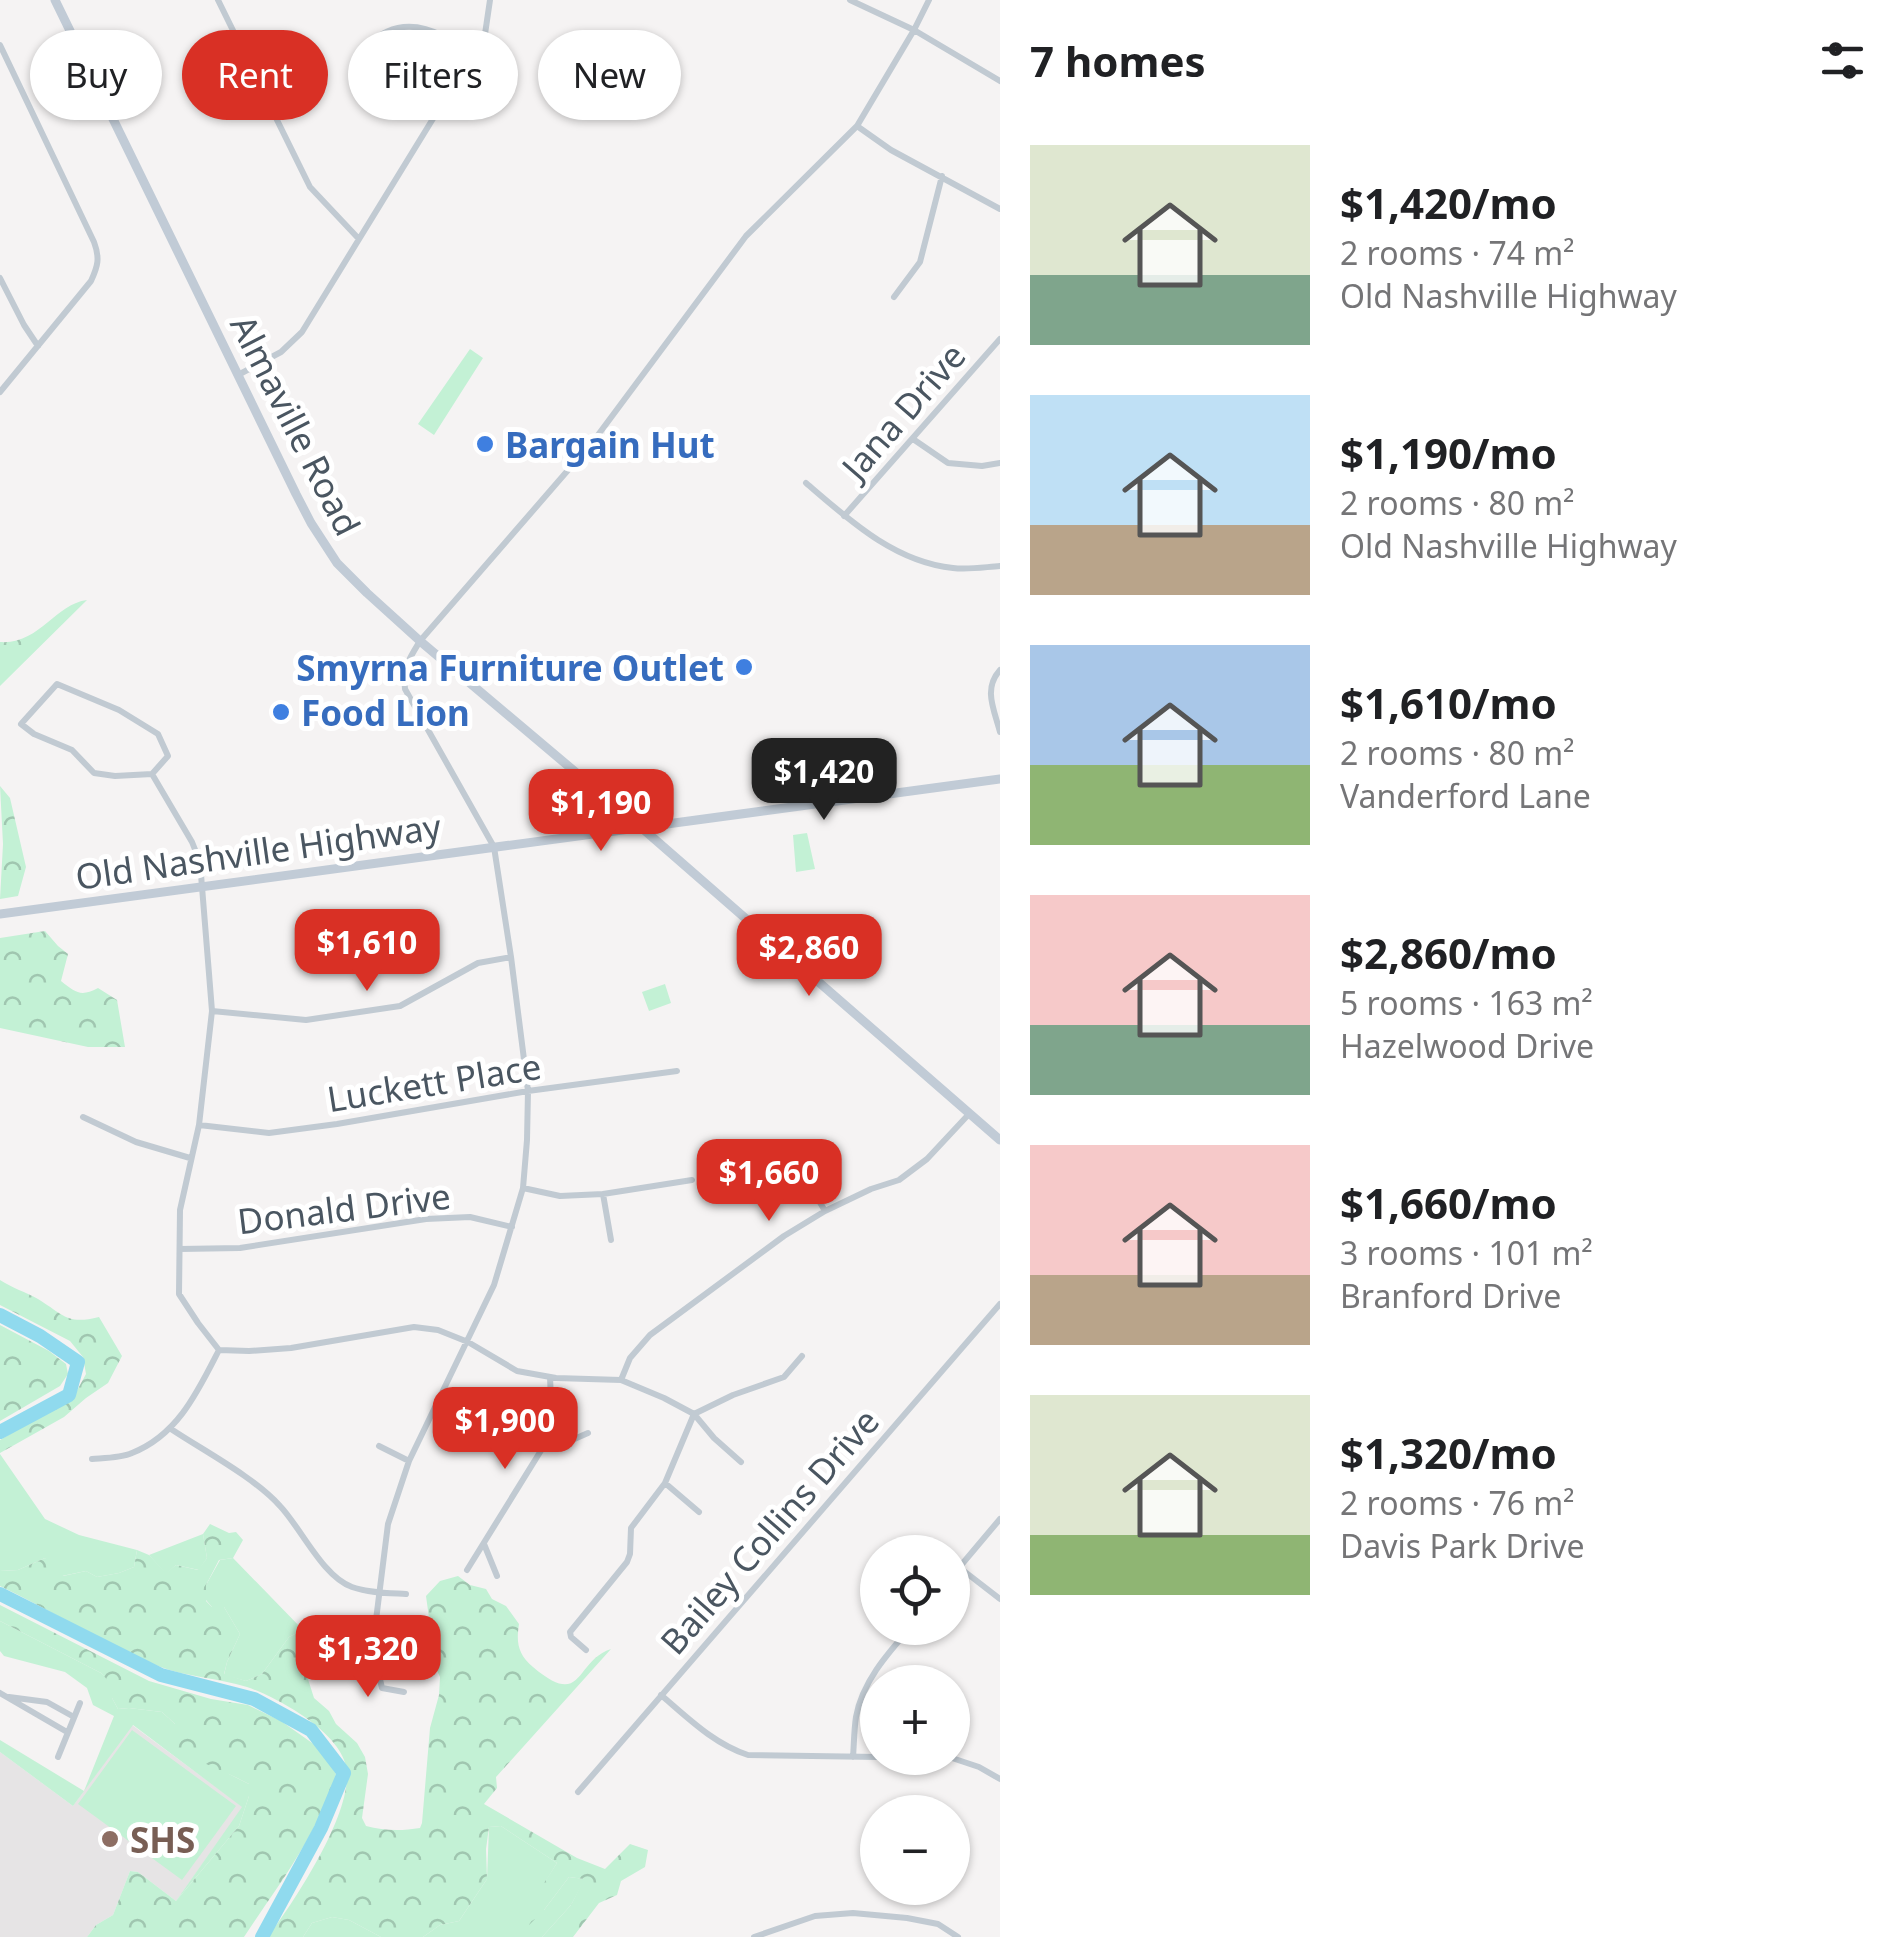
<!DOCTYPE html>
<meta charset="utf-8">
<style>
:root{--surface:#fff;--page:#f6f6f6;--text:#202124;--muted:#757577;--accent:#d93025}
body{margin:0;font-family:"Noto Sans",sans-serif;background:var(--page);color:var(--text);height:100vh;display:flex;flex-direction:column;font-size:38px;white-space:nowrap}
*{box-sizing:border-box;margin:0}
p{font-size:32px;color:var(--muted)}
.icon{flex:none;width:55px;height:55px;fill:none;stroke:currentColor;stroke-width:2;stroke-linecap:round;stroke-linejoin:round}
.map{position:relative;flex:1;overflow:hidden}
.details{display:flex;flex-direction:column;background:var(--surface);width:900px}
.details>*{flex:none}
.banner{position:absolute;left:30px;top:30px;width:820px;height:90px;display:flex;gap:20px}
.buttons{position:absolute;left:860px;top:1535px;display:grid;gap:20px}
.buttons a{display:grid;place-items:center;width:110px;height:110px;border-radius:50%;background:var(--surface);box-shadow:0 2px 8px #0004;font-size:50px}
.price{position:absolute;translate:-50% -85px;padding:0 22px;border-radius:20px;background:var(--accent);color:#fff;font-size:32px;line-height:65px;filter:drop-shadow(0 2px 5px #0008)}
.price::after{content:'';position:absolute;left:50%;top:60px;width:30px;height:22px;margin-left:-15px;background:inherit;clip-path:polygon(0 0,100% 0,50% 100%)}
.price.selected{background:#222;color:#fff}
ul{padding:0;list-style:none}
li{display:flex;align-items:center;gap:30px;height:250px;padding:0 30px}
li span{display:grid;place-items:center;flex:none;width:280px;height:200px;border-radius:0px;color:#555}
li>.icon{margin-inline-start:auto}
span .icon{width:120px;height:120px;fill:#fffc;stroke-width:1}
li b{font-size:42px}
h2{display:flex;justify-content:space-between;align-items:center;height:120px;padding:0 30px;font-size:42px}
.tag{padding:0 35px;border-radius:45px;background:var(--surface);box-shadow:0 2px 8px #0004;font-size:35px;line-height:90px}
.tag.selected{background:var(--accent);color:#fff}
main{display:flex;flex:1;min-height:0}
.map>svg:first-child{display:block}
.education{fill:#e6e4e5}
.green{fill:#c3f1d5}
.forest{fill:url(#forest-crowns)}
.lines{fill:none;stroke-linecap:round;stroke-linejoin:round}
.river{stroke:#90daee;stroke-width:14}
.street{stroke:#c1cad2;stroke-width:6}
.secondary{stroke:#c1cbd6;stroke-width:9}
.shop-dot{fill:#3f7fe0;stroke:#fff;stroke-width:4}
.education-dot{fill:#8d6e63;stroke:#fff;stroke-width:4}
.labels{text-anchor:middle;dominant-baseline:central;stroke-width:10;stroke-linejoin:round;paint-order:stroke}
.street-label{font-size:35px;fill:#4a5661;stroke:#fff}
.shop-label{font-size:35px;font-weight:bold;fill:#366cbe;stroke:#fff;text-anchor:start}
.education-label{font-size:35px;font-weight:bold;fill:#785e54;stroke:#fff;text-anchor:start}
</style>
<main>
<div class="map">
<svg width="1000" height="1937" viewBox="0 0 1000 1937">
<defs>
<pattern id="forest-crowns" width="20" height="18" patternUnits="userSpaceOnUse" patternTransform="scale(2.5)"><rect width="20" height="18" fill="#c3f1d5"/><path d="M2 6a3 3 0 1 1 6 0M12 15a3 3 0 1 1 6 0" fill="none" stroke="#a0c6b0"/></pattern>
</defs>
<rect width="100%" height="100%" fill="#f5f3f3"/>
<path class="education" d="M132,1725L243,1807L176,1901L138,1872L130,1871L113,1915L96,1925L87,1937H0V1752L73,1806Z"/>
<path class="green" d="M470,349L483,358L434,435L418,424Z
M807,833L815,869L796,872L793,835Z
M665,984L671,1003L649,1011L642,992Z
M0,1454L45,1519L79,1535L137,1550L134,1567L119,1573L97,1577L86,1571L62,1576L45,1558L18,1570L0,1571Z
M203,1534L207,1558L199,1570L176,1565L166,1574L149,1555Z
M233,1558L303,1630L289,1637L262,1674L246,1681L224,1675L227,1662L240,1634L224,1607H212L206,1600V1585L220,1560Z
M0,1621L101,1673L113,1685L112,1698L118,1709L129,1708L162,1712L229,1774L249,1784V1796L239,1826L176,1901L242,1807L133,1725L73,1806L0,1752V1740L84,1791L114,1716L93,1705L87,1688L65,1672L4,1656L0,1651Z
M132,1730L236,1806L182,1880L78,1804Z
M501,1826L557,1863L544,1884V1910L569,1877L585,1879L571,1905L542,1937H423L440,1925L459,1921L487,1879L489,1827Z
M332,1917L349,1920L381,1937H303L312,1923Z"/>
<path class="forest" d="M87,600L0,686V642C39,645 55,604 87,600Z
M0,786L10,798L26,867L18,896L0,899L3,844Z
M45,931L58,946L68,954L61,981C76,993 81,997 98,988L117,1000L125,1047H88L0,1028V938Z
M0,1280C12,1288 26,1292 38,1299C64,1315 67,1325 99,1317L122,1356L108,1383L86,1398L64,1417L0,1453V1440L74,1396L86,1374L83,1357L70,1341L0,1305Z
M0,1325L49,1351L66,1364L68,1374L60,1386L0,1421Z
M210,1524L229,1533L236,1532L243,1540L233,1558L219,1560L206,1585V1601L212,1607H224L240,1634L227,1662L224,1674L246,1681L262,1674L289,1637L303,1630L310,1638L307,1676L314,1698L329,1711L336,1724L357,1743L365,1757L368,1774L362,1818L366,1826C384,1831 402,1831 420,1828L422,1823L430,1728L439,1695L440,1677L428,1651L430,1625L426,1596L440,1581L458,1576L470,1585L486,1589L492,1599L506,1606L519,1624C516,1643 518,1654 533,1667C584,1710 574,1661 611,1649L496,1777L497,1788L484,1804L577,1858L605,1869L630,1844L648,1850L645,1867L621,1881L617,1895L599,1903L573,1937H542L571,1905L584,1879L569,1877L544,1910L526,1928L520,1920L557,1863L501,1826L489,1827L486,1849L487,1879L459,1921L440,1925L423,1937H381L349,1920L332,1917L312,1923L303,1937H268C295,1900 349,1819 347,1773C346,1735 279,1698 247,1687C218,1678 186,1677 158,1666C103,1644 53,1611 0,1586V1571L18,1570L45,1558L57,1565L63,1576L86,1571L97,1577L119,1573L134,1567L137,1550L149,1555L166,1573L176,1565L198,1570L207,1558L203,1534Z
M0,1605L149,1681L211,1699L248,1705L281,1721L315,1745L328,1761L336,1774C317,1836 279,1884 244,1937H87L96,1925L113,1915L130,1871L138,1872L176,1901L239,1826L249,1796V1784C219,1768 193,1762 166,1739L168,1732L175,1724L162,1712L129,1708L118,1709L112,1698V1685L101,1673L0,1621Z"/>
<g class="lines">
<path class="river" d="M0,1315L40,1336L78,1362L69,1395L0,1432
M0,1594L161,1675L254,1699L311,1730L344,1773L321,1828L262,1937"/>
<path class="street" d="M218,0L310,187L358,238
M850,0L914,30L1000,81
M0,45L94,242C100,258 98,266 91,281L0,392
M367,46C389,24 414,21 443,36C452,40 460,51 468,58
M254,72L307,44
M857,126L891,150L1000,209
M0,278L24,325L38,346
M894,297L920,262L942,176
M238,375L281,352L302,332L485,34L490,0
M913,439L948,463L982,466L1000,463
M806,483C848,519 894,562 953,568C968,570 985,567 1000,566
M844,516L1000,339
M1000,670C983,689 994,709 1000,732
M152,774L115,776L94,773L72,750L34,734L21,724L57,684L119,710L158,734L168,756L152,774L192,842L200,862L212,1011L199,1125L180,1210L179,1294L198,1323L219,1350L249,1351L291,1348L414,1327L438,1330L468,1342L517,1371L556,1378L621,1380L664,1398L694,1414L733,1395L784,1377L802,1356
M212,1011L306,1020L400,1006L478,963L511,957
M83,1117L136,1142L190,1158
M199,1125L269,1133L337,1124L528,1091L677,1071
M802,1172L825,1211
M523,1188L560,1196L603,1194L692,1180
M603,1194L611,1240
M180,1249L240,1248L426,1219L470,1217L512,1227
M621,1380L630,1358L650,1335L784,1236L825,1211L871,1189L899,1180L927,1159L969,1114
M171,1429C204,1451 254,1477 280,1506C301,1528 323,1577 352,1587C369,1593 389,1593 406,1594
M550,1436L572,1440L588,1433
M379,1446L409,1461
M92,1459C105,1458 121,1458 132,1453C178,1435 198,1391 219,1350
M665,1483L699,1512
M484,1544L497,1576
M960,1568L1000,1599
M467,1570L550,1436L552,1422L550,1377
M952,1576L1000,1519
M586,1650L571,1637L570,1632L627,1562L630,1554L631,1528L665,1483L694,1414L714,1438L741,1462
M404,1692L382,1688L376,1662L374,1636L388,1524L409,1461L494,1285L523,1188L527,1140L528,1091L511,957L494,847L405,689C403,667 409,659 420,641L595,439L746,236L857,126L914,30L929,0
M0,1693L67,1732
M661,1695C688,1718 714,1744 748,1755L878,1757
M9,1697L47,1702L74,1717
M58,1757L80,1703
M853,1757C854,1744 854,1730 856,1717C862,1682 888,1653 910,1628
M952,1758L979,1767L1000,1779
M578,1792L1000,1304
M754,1937L815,1916L853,1913L907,1918L938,1924L958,1937"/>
<path class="secondary" d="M55,0L296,494L311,523L337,563L367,593L420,641L643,829L1000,1140
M0,914C333,866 667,825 1000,779"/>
</g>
<g class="shop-dot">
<circle cx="485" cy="444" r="10"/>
<circle cx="744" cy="667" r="10"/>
<circle cx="281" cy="712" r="10"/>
</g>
<circle class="education-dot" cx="110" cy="1839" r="10"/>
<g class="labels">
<g class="street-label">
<text transform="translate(903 411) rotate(-49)">Jana Drive</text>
<text transform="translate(296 425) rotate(63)">Almaville Road</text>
<text transform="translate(258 851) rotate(-8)">Old Nashville Highway</text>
<text transform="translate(434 1082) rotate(-9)">Luckett Place</text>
<text transform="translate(344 1208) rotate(-7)">Donald Drive</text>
<text transform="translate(769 1531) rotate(-49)">Bailey Collins Drive</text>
</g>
<g class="shop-label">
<text x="505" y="444">Bargain Hut</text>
<text x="724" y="667" text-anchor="end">Smyrna Furniture Outlet</text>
<text x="301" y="712">Food Lion</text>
</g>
<g class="education-label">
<text x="130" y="1839">SHS</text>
</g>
</g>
</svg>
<div class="buttons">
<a><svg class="icon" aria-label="locate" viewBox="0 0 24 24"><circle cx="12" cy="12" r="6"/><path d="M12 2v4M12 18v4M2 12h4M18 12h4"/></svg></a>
<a>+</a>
<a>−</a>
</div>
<b class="price selected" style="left:824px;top:823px">$1,420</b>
<b class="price" style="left:601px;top:854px">$1,190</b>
<b class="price" style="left:367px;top:994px">$1,610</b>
<b class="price" style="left:809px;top:999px">$2,860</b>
<b class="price" style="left:769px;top:1224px">$1,660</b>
<b class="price" style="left:505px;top:1472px">$1,900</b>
<b class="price" style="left:368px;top:1700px">$1,320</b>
<div class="banner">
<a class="tag">Buy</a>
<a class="tag selected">Rent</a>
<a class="tag">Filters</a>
<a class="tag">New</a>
</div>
</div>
<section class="details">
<h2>7 homes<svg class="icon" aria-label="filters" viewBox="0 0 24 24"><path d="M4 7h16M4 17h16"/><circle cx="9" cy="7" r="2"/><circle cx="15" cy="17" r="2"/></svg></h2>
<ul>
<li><span style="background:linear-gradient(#dfe7d0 65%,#7fa58c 0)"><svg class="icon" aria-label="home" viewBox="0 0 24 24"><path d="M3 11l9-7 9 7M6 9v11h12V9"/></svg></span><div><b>$1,420/mo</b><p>2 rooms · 74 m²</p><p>Old Nashville Highway</p></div></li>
<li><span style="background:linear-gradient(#bfe0f5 65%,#b9a48a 0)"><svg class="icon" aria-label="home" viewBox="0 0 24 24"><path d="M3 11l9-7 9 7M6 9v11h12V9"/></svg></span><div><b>$1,190/mo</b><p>2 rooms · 80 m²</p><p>Old Nashville Highway</p></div></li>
<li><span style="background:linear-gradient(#a9c7e8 60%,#8fb573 0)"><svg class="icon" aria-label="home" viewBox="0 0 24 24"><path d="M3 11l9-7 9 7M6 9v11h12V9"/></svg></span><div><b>$1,610/mo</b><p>2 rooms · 80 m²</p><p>Vanderford Lane</p></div></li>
<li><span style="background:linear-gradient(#f6c9c9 65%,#7fa58c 0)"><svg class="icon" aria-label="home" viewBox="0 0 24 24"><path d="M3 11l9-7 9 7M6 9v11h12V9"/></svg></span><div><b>$2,860/mo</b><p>5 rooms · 163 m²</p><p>Hazelwood Drive</p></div></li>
<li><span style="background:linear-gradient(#f6c9c9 65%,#b9a48a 0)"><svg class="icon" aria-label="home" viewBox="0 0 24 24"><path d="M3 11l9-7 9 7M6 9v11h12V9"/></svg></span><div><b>$1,660/mo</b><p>3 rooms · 101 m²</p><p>Branford Drive</p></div></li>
<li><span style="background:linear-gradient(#dfe7d0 70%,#8fb573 0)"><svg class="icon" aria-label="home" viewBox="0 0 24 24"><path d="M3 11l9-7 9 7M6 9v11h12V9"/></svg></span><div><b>$1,320/mo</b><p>2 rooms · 76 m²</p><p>Davis Park Drive</p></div></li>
</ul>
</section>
</main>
